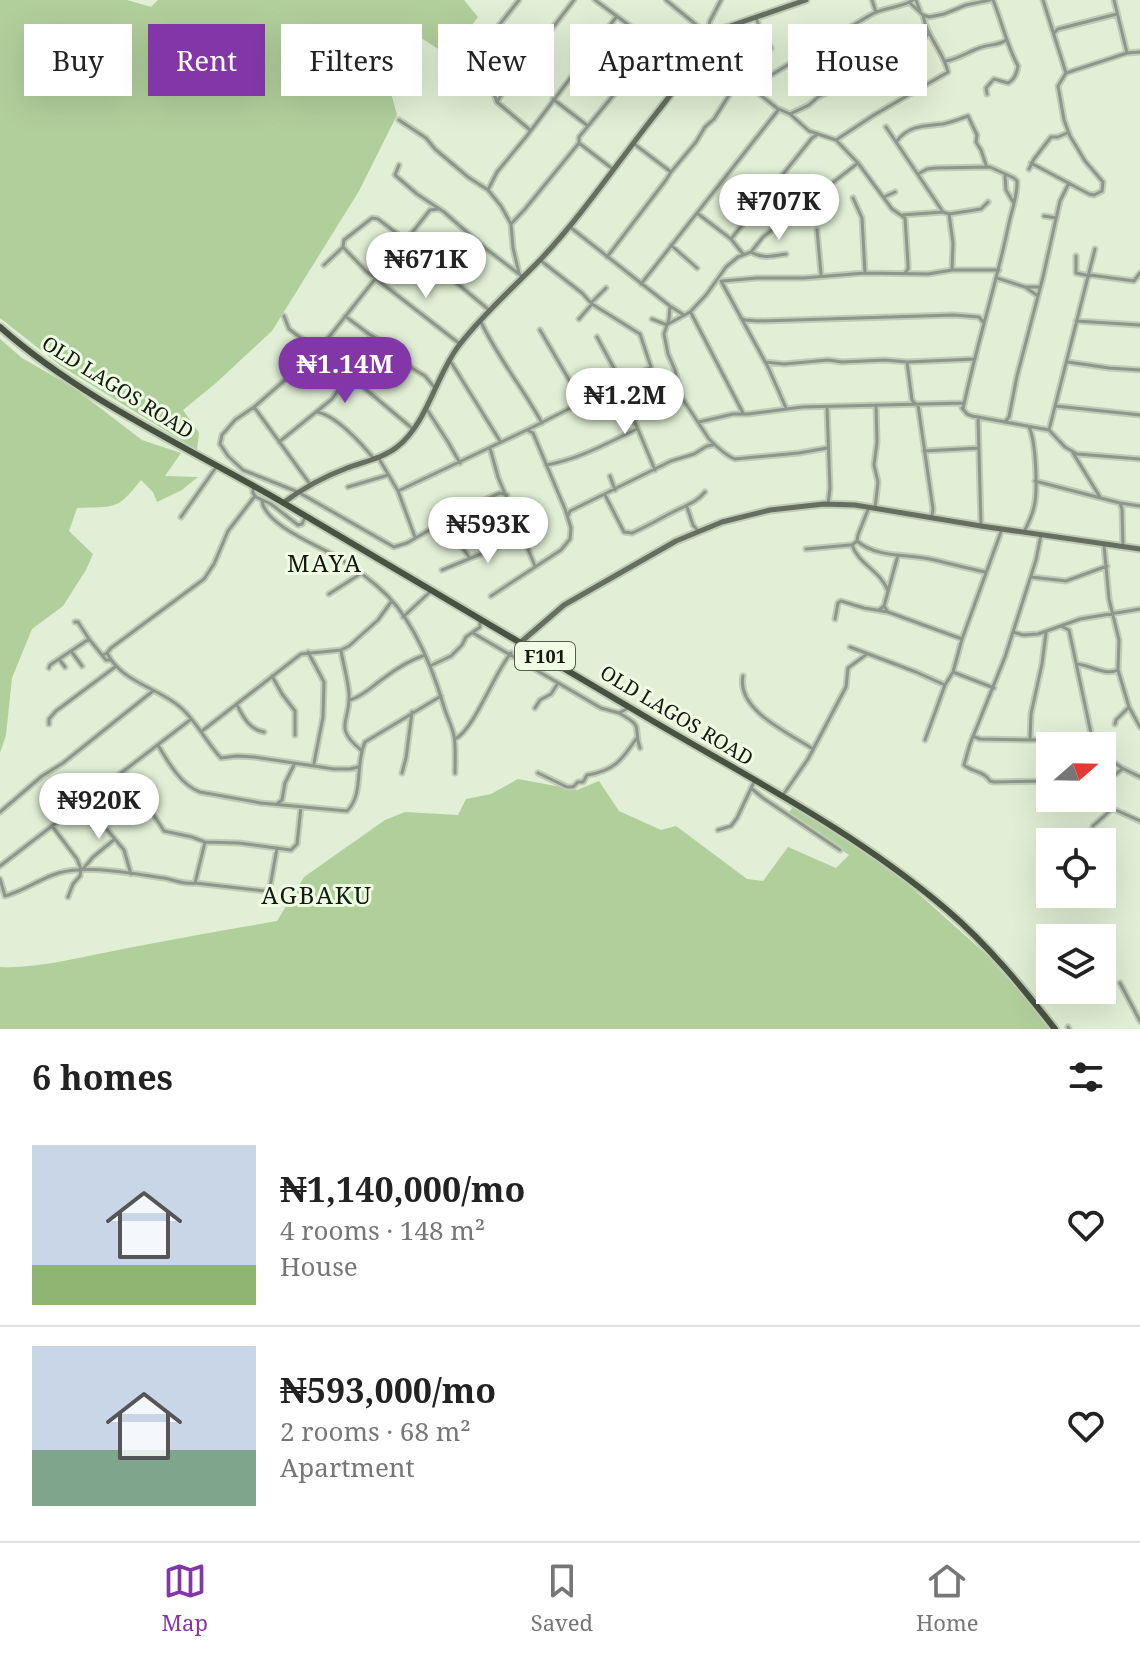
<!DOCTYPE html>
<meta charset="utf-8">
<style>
:root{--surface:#fff;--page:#f6f6f6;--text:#222;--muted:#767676;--line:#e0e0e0;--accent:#8236a7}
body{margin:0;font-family:"Noto Serif",serif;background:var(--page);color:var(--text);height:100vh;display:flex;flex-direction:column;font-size:30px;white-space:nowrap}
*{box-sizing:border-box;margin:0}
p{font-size:26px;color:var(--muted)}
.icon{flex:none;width:44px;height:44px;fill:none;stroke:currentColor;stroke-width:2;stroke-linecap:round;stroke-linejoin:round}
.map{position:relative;height:1029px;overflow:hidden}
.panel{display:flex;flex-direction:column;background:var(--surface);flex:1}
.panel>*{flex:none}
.top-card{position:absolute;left:24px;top:24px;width:1092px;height:72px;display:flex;gap:16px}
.needle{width:52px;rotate:70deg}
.controls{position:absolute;left:1036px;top:732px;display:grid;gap:16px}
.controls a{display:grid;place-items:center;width:80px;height:80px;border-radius:0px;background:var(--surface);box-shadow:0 8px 32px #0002;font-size:40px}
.price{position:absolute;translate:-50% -68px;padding:0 18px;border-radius:28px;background:#fff;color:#222;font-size:26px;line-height:52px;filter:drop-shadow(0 2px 4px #0008)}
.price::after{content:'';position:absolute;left:50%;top:48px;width:24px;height:18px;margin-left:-12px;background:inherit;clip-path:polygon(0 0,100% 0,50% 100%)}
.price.selected{background:var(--accent);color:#fff}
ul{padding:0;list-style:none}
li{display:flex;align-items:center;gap:24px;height:200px;padding:0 32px}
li+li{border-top:2px solid var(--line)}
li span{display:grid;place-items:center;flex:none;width:224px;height:160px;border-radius:0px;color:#555}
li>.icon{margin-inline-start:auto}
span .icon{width:96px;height:96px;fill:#fffc;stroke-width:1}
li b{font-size:34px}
h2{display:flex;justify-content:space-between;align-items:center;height:96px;padding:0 32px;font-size:34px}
.pill{padding:0 28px;border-radius:0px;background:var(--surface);box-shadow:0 8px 32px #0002;font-size:28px;line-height:72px}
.pill.selected{background:var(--accent);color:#fff}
.tabs{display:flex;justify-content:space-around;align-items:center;height:112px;border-top:2px solid var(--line);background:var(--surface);font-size:22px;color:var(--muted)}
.tabs a{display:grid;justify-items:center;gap:4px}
.tabs .selected{color:var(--accent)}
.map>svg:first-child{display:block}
.green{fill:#b1cf9b}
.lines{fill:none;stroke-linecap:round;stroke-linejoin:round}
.street-casing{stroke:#bfcdb6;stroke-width:7}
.secondary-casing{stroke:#bfcdb6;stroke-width:9}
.primary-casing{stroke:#bfcdb6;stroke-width:10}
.street{stroke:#8f968b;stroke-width:3}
.secondary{stroke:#656e5f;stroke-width:5}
.primary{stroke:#485240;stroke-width:6}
.labels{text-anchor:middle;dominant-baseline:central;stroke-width:6;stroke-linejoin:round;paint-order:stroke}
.shield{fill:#edfce3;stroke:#555d50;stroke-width:2}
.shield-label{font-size:18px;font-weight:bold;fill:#141911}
.street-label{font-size:20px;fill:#141911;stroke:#edfce3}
.quarter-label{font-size:24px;letter-spacing:2px;fill:#141911;stroke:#edfce3}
</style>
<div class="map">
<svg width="1140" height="1029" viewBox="0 0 1140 1029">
<rect width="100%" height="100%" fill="#e0efd5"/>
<path class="green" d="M0,0H127L151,7L158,0H464L478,17L449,56L415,34L386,75L397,115L359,191L272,331L216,383L183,410L199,433L197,450L61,366L0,318Z
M0,339L22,358L74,388L142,440L181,453L165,476L198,477L182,490L157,502L153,492L141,480C116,512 114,506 77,508L69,531L93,554L86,570L63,606L32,629L12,678L6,735L0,753Z
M518,779L577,790L599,781L619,811L661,830L676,826L747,879L763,881L788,847L836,868L849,855L788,813L793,807L859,846L901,878L987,955L1032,1006L1049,1029H0V967C36,969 87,956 123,949C174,939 226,930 277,921L304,877L385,820L405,812L458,815L466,799L491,794Z"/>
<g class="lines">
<defs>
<path id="street" d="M519,0L476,54V57L488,78L497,102L530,130
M595,0L688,69
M666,0L705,32
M872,0L876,12
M916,0L920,11
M1043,0L1066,73
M1114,0L1127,53
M910,3L923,15L929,17L944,14L966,5L990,0
M756,18L762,34L771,48
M708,29L710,21L721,0
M1054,33L1058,29L1117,14
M702,47L738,81L753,89L755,85C794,61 833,37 872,14C885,7 901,8 913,0
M946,61C958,59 968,52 979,48C989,44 998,46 1006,40
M753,89L778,109
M987,94L986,88L994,79L1008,83C1014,80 1017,73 1018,66C1007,46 1002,22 993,0
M553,99L588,126
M497,102L503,92L574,0
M790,114L809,105L818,97L841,86L878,61L902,53L912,44L924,39L929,33
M399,120L426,138L435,149L468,177L488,190L501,206L511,224L513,248L519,273
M886,127L943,212
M836,140L874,115L948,72C944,52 926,36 923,15
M897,141C909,125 925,126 943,124C952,122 960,119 968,116L977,135L976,142L981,150L986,165
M579,143L614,170
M633,143L671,172
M1031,163L1089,194L1094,195L1102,191L1103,182L1085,161L1070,136L1064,120L1058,86L1066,73L1127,53L1140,52
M399,165L395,175L417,194L444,212L485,248L523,277
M1029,169L1034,159L1051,137H1058L1067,133
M918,174L927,169L935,168L990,167L1014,178L1017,181C1018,194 1012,209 1009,223C996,286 976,346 963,409
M1005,176L1006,190L1013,202
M488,190L497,172L526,137L617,16
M884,197L895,192
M853,198L862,218L865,273
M438,209L430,210L317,352L254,407L235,420L222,435L220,444L228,456L243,470L298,492L394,547L407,543L467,508L493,496L500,493L507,495
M697,213L731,239L743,254
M949,214L953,243L952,270
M902,215L943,212L949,214L981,209L988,202
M1044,216L1056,218
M511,224L525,209L579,143V137L616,92L652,43
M570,227L670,306L684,315
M817,230L821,274
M731,239L812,138L818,134
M671,245L697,268
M751,252C762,259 774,256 786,254
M1076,256V273L1090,276
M607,257L666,180L671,172L696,142L705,127L714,119L738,81
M324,265L343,247
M1090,275L1134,281L1140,273
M997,278L1025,287H1040
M721,281L768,367L786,408
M723,281L757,278H804L865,273L928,274L952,270H999
M641,284L779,109L790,114L809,131L836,140L858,163L892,209L905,218L908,264V269L905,273
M1025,287L1038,296
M592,302L606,288
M670,306L669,319L664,334L668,354L675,370L682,398L709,439C716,446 726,456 735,459L799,453L827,448
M691,313L743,413
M284,316L289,329L318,351
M345,316L369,334L383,342L412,368L425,376L435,388
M741,318L745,320L758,321L954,315L979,317L984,323
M579,319L592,304
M652,319L667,325
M480,320C497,357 523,388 542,423
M1076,321L1140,325
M668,324L690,312L706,295L726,267L738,257L751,252L763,237L858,163
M540,330L582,402
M597,337L616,372V384
M460,344L366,271L343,247L344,240L372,218L378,219L407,241L417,246L433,263L489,310
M317,352L344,371L413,429
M449,359L500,441
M765,362L784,364L828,360L842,362L885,360L907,362L975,359
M907,362L912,400L916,405
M1068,362L1109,368L1140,370
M396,384L405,372L412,368
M617,387L637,427L655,470
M918,405L933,509L932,516
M1056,406L1140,415
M254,407L310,484
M426,408L448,442L460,463
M827,408L830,488L828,504
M962,408L967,414L972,416L1049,430L1065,447L1077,454L1140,459
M316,412C335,414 362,444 374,459
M978,417L981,525
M699,422L733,414H748L802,407L964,403
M1005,422L1009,417L1017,376L1043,277L1060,201L1069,183
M1049,430L1095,249
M279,442L332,399L348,376
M490,448L498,477L535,566
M924,451L979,448
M1073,453L1100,497
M378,457L398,491L415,537
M546,465C580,459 607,443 637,429
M610,476L615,490
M1035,481L1120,503L1140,506
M348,487L388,475
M253,489V493L256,497L271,504L298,525L302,524L305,517
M398,491L535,426L651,367L640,334L592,304L582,293L540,260
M605,495L624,532L632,533C646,527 659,519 673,512C686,505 696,503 705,492
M262,501C265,524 314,544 332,554C348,563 364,575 377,586C411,614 432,666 444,707C447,717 452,726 454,736C456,748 455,761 455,773
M1120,503L1122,509L1123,547
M687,507L693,525L699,532
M869,507L858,535L857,541L852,545C859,565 881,571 888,591
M875,508L878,482L874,465L877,442L876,405
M568,516L570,511L671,461L694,454L707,446L713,445
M181,517L217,466
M1024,532C1028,524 1032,516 1034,507C1038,492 1036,441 1029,427
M1041,535L1036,560L1005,657L970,744L964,765C972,772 984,771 990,781L994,782L1050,781
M857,541C877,558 906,554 930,559C948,563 966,568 985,572
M460,544L469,557
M1104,545L1109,599L1119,640L1118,670L1129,707L1140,727
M806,549L850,545
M442,570L488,551L521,534
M1031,577L1066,581L1107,566
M329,594L360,574
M491,596L561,550L570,539L571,528L565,509L533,433L529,431
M884,606L888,612L962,639
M879,610L884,606L898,555
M403,617L432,590
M835,619L838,603L841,601L864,608L888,612
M75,622H78L89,639L106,660H110
M1061,626L1069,630L1092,738L1096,746
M1013,632L1023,635L1038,634L1080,619L1140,609
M473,633L601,708L619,713L630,707
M850,647L916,672L945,685
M341,650C343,664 348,679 349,694C351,722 332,726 361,750
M71,651L82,666
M308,652L324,682L323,717L314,763
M107,653C120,679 150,686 172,701C193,714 205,741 221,758L237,756L254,757L334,769H350L358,767
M103,655L107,653L111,648L204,579L214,564L228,531L255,496
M59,659L65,667
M1077,664C1090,665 1105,676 1118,670
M430,666L451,656L462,645L466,637L480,627V621
M49,668L50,665L89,639
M953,672L994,688
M272,676L282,694L295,711V735
M743,676C736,710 789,733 813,749
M350,700C364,696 372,686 384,678C397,668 410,660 425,655
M237,705C243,717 250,730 264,732
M535,708L540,700L551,694L558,683
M619,713C646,728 632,726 640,748
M49,724V719L56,711L115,667
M1115,724L1116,720L1129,707
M202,731L301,654L341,650L349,646L378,620L391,602
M973,736L980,739L1030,740L1092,738
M455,739C474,730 494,673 511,653
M1030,739L1031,714L1042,664L1046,633
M925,740L945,685L953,672L962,639L1002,529
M158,745C168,762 181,785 200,792L261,803L347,811C364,795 355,763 365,742L441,696
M1102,754L1122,768L1140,777
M122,772C135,793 152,810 164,831L192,837L205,842L239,843L291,850L297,844L301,807
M402,773L406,758L412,712
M538,773L567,787H573L578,782H583L587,775C614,771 622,760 636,739
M1102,782L1112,777L1122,769
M751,788L763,798L840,850
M783,795L808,759L846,687L848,668L867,654
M1089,798L1140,821
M87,800L100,821L124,850L131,874
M277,804L282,800L285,783L294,765
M0,812L42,776L63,763L153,691
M52,826L77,859L81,869L80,876L73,884L68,897
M1093,826L1113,808
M718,830L731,826L737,818L755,780
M0,866L190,720
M83,869L93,857L115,839
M0,879L5,896C30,889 49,871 76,870C104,868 136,874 164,878C174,880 185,885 195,883L265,891L270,887L277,848
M195,883L205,842
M1120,983L1140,1021
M1068,1027L1069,1029"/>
<path id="secondary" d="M705 33a4 4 0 1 1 8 0a4 4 0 1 1-8 0Z
M713,32L806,0
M283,503C303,488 323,477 347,468C363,462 383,458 397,447C428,423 436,374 460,344C484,313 513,288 540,260C575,223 604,182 635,141C660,107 690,75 707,36
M521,642L564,605L676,541L722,522L770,510L824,504L855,505L981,526L1140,549"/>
<path id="primary" d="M0,327C81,399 189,448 282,502C404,573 525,645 646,717C749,778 856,832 947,910C988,945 1022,987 1055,1029"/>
</defs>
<use href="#street" class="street-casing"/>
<use href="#secondary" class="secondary-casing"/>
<use href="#primary" class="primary-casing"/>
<use href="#street" class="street"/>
<use href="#secondary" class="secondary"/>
<use href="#primary" class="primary"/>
</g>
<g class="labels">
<rect class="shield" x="515" y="642" width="60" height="28" rx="6"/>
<g class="shield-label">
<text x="545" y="656">F101</text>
</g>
<g class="street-label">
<text transform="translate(118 387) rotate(32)">OLD LAGOS ROAD</text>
<text transform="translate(677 715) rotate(31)">OLD LAGOS ROAD</text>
</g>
<g class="quarter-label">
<text x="325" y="562">MAYA</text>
<text x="317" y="894">AGBAKU</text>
</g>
</g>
</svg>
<div class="controls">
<a><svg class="needle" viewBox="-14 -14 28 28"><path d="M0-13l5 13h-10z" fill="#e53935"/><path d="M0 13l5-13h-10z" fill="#767676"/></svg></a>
<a><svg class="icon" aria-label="locate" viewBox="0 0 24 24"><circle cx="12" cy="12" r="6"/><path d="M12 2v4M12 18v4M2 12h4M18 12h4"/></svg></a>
<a><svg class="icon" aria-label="layers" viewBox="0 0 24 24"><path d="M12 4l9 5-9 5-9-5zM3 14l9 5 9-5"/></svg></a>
</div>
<b class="price" style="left:779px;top:242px">₦707K</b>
<b class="price" style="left:426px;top:300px">₦671K</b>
<b class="price selected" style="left:345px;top:405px">₦1.14M</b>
<b class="price" style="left:625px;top:436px">₦1.2M</b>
<b class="price" style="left:488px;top:565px">₦593K</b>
<b class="price" style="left:99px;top:841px">₦920K</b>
<div class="top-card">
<a class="pill">Buy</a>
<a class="pill selected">Rent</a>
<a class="pill">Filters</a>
<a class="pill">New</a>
<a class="pill">Apartment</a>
<a class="pill">House</a>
</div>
</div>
<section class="panel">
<h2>6 homes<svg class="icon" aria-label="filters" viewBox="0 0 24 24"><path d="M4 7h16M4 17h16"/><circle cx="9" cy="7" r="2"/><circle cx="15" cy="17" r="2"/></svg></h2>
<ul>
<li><span style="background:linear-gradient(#c9d6e8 75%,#8fb573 0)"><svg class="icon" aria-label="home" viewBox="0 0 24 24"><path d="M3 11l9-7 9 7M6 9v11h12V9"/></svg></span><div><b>₦1,140,000/mo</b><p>4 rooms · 148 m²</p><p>House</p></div><svg class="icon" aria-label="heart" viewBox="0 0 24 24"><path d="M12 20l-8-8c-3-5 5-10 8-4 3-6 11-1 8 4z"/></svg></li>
<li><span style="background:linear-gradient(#c9d6e8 65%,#7fa58c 0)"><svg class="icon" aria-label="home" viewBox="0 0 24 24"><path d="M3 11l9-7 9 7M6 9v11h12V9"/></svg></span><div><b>₦593,000/mo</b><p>2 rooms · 68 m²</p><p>Apartment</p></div><svg class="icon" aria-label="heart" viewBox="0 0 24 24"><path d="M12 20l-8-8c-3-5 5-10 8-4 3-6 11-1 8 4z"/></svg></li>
</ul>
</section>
<nav class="tabs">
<a class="selected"><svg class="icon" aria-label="map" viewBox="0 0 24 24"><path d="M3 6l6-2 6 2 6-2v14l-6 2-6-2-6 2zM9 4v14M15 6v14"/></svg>Map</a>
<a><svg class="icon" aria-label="saved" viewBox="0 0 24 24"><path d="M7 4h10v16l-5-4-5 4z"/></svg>Saved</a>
<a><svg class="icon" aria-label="home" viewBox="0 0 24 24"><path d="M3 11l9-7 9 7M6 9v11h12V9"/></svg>Home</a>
</nav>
